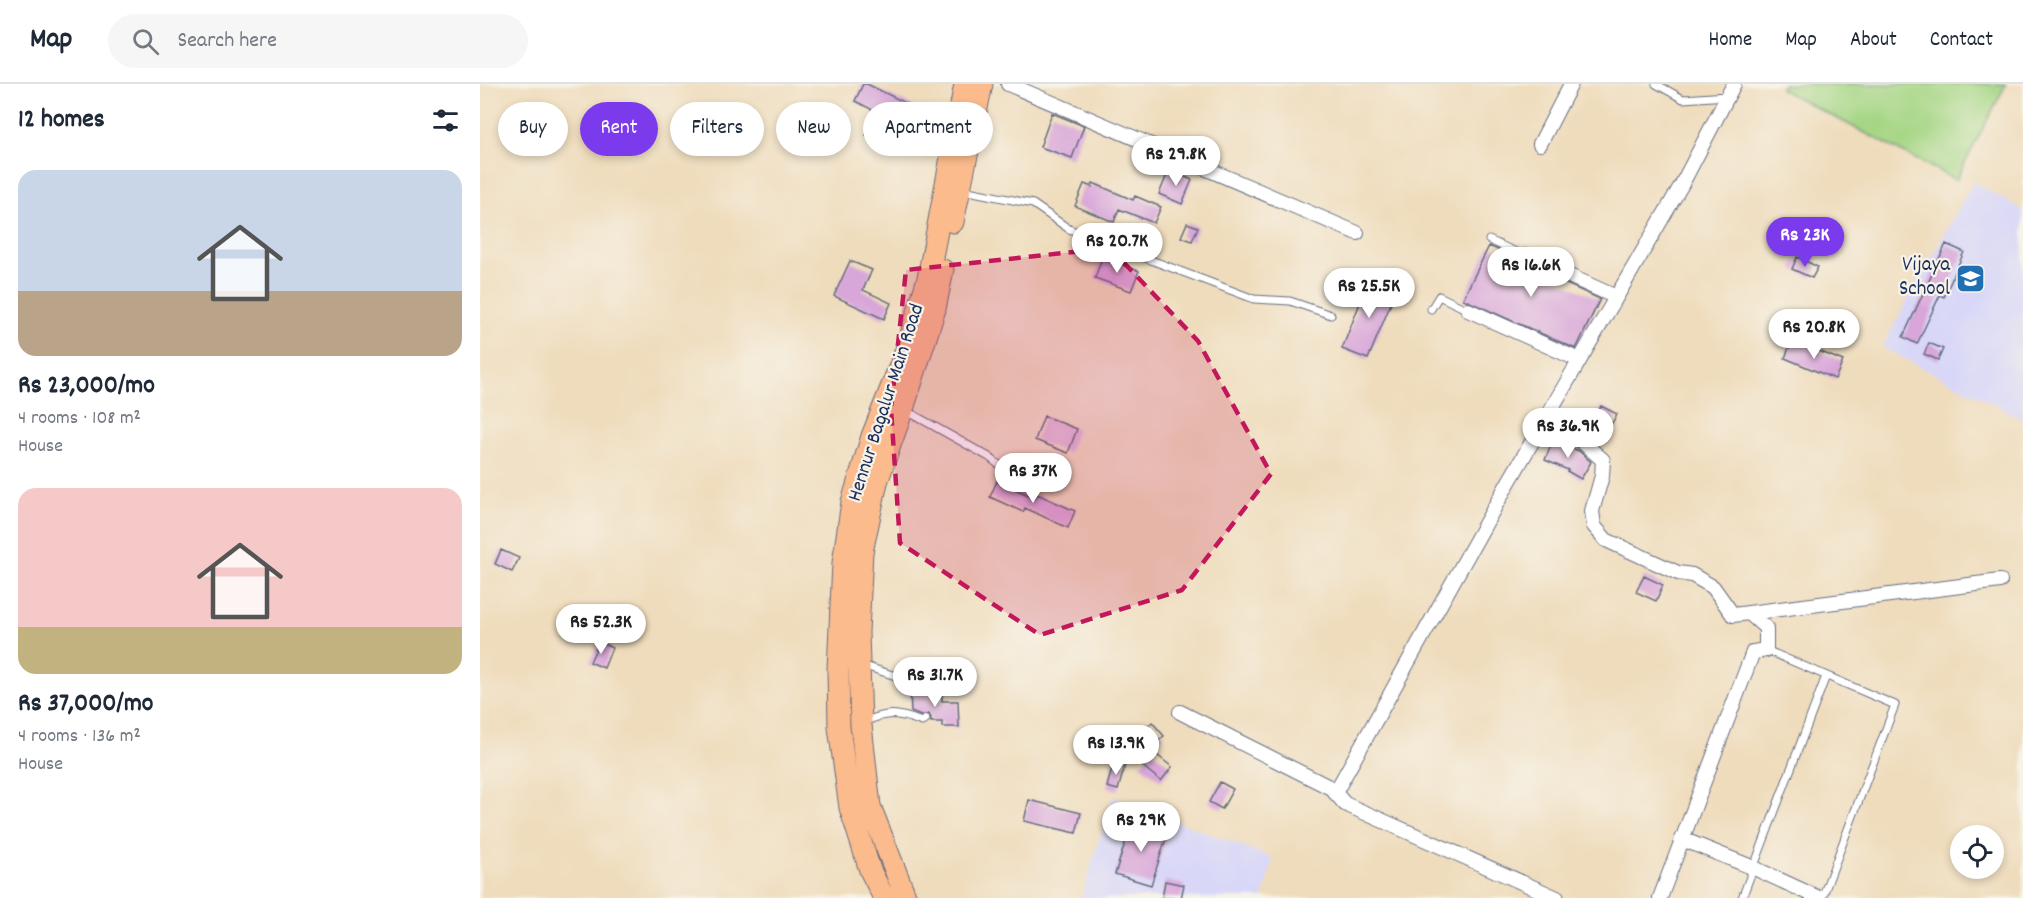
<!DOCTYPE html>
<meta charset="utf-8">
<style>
:root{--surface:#fff;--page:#f6f6f7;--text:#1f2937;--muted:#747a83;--line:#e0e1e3;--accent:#7c3aed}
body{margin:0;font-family:Dekko,sans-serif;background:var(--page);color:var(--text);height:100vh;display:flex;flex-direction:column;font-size:22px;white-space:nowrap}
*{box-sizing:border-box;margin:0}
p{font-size:20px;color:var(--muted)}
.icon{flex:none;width:33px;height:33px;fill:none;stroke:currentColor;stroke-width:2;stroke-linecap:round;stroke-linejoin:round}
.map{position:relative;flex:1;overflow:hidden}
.drawer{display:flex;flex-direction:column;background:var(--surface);width:480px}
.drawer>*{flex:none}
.top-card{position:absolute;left:18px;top:18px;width:570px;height:54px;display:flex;gap:12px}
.fabs{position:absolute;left:1470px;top:741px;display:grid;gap:12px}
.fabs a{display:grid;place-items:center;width:54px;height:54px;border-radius:50%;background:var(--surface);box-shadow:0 3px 9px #0003;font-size:30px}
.price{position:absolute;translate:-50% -51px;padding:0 14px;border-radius:21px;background:#fff;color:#222;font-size:20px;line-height:39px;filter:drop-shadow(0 2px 3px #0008)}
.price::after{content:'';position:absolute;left:50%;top:36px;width:18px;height:14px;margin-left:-9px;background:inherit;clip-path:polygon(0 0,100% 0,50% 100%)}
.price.current{background:var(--accent);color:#fff}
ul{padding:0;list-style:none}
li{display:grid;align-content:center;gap:12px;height:318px;padding:0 18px}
li span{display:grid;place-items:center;height:186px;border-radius:18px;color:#555}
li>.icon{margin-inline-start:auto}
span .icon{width:108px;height:108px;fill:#fffc;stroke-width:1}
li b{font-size:26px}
h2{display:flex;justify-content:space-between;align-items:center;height:72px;padding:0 18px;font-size:26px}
.chip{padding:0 21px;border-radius:27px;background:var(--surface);box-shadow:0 3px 9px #0003;font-size:21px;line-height:54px}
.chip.current{background:var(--accent);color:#fff}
header{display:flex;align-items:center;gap:36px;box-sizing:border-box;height:84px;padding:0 30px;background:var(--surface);border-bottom:2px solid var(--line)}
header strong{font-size:28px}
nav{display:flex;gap:33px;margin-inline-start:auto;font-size:21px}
.search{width:420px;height:54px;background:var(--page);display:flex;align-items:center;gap:15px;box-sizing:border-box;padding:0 21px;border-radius:33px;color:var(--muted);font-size:22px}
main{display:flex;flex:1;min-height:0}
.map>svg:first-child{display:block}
.built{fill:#d8d7f8}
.green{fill:#a5d684;stroke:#608271;stroke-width:1.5}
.building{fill:#d8a6d9}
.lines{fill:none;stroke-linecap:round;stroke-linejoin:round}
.lane-casing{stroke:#656c7f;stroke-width:9}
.street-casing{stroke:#656c7f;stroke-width:16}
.primary-casing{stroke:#656c7f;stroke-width:23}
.lane{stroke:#fff;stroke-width:7}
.street{stroke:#fff;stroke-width:14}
.primary{stroke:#fbbb8c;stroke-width:21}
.marked{fill:#c2185b;fill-opacity:0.2;stroke:#c2185b;stroke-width:4.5;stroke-dasharray:12 8;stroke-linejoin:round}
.labels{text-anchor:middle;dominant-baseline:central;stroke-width:4.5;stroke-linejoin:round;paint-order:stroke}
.poi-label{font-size:21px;fill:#1b2f5e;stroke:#f7f3e8;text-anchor:end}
.street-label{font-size:21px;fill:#1b2f5e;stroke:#f7f3e8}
</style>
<header>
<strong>Map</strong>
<div class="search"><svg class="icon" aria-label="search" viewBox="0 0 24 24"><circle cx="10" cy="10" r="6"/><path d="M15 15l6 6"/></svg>Search here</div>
<nav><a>Home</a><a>Map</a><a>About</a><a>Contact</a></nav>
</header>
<main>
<section class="drawer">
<h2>12 homes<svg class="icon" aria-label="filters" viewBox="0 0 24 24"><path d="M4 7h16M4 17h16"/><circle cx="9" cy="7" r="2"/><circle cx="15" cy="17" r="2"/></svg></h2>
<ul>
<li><span style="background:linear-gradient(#c9d6e8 65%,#b9a48a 0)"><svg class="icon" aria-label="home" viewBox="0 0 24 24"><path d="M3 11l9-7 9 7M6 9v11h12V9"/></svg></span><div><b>Rs 23,000/mo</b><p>4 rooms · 108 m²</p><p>House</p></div></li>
<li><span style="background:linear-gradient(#f6c9c9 75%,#c2b280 0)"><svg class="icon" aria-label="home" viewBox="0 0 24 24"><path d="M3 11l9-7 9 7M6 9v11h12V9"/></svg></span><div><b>Rs 37,000/mo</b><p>4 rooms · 136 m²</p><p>House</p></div></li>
</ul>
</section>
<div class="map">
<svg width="1543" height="814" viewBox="0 0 1543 814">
<rect width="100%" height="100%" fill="#f7f3e8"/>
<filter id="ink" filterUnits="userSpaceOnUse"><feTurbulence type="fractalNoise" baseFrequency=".0167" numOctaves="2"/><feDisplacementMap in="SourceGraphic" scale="12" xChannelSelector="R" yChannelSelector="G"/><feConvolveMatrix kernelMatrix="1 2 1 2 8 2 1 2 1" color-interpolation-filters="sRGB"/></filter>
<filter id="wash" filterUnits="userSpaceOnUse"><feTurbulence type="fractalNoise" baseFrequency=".008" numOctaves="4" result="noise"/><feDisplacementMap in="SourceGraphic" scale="24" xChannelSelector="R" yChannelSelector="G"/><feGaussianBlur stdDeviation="1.35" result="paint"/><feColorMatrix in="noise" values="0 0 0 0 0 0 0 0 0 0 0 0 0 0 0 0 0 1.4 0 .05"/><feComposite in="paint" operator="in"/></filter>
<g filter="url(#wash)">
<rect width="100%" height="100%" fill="#efdcbc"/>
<path class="built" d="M1493,98L1543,126V335L1402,263Z
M633,713L793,774L783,814H601Z"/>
<path class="green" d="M1303,0H1526L1476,96L1300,5Z"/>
<g id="blocks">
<path class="building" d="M383,0H387L438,25L417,64L386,51L397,28L375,17Z
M572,29L604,42L592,74L560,63Z
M689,86L712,96L702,120L679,110Z
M613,99L653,116L655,112L681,123L674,139L639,125L634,138L595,122L604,100L612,103Z
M707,139L718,143L712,157L701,153Z
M1466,160L1484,168L1464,213L1460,211L1437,260L1423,253Z
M1009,162L1037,174L1041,180L1120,215L1096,265L983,215Z
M1317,173L1338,183L1332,194L1312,185Z
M622,174L659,187L651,207L615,194Z
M370,177L392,186L383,206L411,219L404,235L354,212Z
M889,196L916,207L888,275L862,265Z
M1312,256L1363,277L1355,295L1305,274Z
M1449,259L1463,265L1458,276L1444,270Z
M1121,322L1137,330L1131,341L1128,340L1118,360L1107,350Z
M564,332L597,345L588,369L555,356Z
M1073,356L1099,367L1111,378L1101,395L1087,387L1088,386L1065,376Z
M517,397L555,414L557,410L595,427L588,444L545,424L543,428L510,413Z
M21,466L39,474L32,488L15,480Z
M1164,492L1183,501L1176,517L1156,508Z
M119,558L132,564L124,584L110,578Z
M430,605L448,607V612L462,611V617H478L479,643H462V638H451V634L449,630L441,632L431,628Z
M672,638L684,652L673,662L660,649Z
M672,667L692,683L681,697L661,681Z
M634,677L645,681L638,706L627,703Z
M740,698L753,705L742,725L729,718Z
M549,716L601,729L596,749L544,737Z
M652,737L688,748L671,801L635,790Z
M685,797L704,801L701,814H682Z"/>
</g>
</g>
<g filter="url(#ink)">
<use href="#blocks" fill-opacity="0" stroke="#656c7f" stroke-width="1.5"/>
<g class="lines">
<defs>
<path id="lane" d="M1176,0L1203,15L1247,12
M483,106L553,120L589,145L774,215L810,217L851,231
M1009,156L1045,172
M951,225L959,212L988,226
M425,326L509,373L523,384
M1286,566L1415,621L1342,814
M382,581L446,602
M383,638C408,628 416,628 442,638L446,635
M1262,814L1346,592"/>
<path id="street" d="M528,0L877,149
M1060,60L1091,0
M1045,172L1136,213
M988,226L1099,276
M1069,329L1123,376L1122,392L1112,427L1114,442L1126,456L1198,489L1212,491L1233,503L1253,531L1520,497
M700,628L851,704L865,720L1077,814
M855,709L1027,401L1202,100L1254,0
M1202,755L1274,784L1339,814
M1180,814L1273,568L1286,566V544L1269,529"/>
<path id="primary" d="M473,138L502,0
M404,814L390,786L370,724L359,643L358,585L363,479L372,418L392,352L428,261L448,194L485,0
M426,814L390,722L381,641L378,548L382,468L397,398L423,325L455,225L463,186"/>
</defs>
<use href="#lane" class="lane-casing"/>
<use href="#street" class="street-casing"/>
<use href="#primary" class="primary-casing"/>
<use href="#lane" class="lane"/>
<use href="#street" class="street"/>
<use href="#primary" class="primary"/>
</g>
</g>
<path class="marked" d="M630,164L718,257L791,390L702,506L560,551L420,459L411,325L426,186Z"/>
<defs>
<symbol id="school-square" viewBox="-11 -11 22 22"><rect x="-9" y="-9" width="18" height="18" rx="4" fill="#1f6fb2" stroke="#f7f3e8"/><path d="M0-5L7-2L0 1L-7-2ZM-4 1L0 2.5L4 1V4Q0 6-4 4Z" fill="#fff"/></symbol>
</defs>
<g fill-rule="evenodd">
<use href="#school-square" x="1474" y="178" width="33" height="33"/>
</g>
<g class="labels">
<g class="poi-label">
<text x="1470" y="182">Vijaya<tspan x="1470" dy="24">School</tspan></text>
</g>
<g class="street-label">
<text transform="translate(407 319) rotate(-72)">Hennur Bagalur Main Road</text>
</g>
</g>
</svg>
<div class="fabs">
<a><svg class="icon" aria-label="locate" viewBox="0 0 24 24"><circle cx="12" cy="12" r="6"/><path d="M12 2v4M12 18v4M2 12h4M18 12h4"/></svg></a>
</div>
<b class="price" style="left:696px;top:103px">Rs 29.8K</b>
<b class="price current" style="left:1325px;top:184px">Rs 23K</b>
<b class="price" style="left:637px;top:190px">Rs 20.7K</b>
<b class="price" style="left:1051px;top:214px">Rs 16.6K</b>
<b class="price" style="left:889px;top:235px">Rs 25.5K</b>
<b class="price" style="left:1334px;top:276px">Rs 20.8K</b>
<b class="price" style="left:1088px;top:375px">Rs 36.9K</b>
<b class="price" style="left:553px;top:420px">Rs 37K</b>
<b class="price" style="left:121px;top:571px">Rs 52.3K</b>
<b class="price" style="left:455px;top:624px">Rs 31.7K</b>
<b class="price" style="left:636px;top:692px">Rs 13.9K</b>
<b class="price" style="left:661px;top:769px">Rs 29K</b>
<div class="top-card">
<a class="chip">Buy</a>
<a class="chip current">Rent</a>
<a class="chip">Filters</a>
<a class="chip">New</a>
<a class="chip">Apartment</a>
</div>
</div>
</main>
